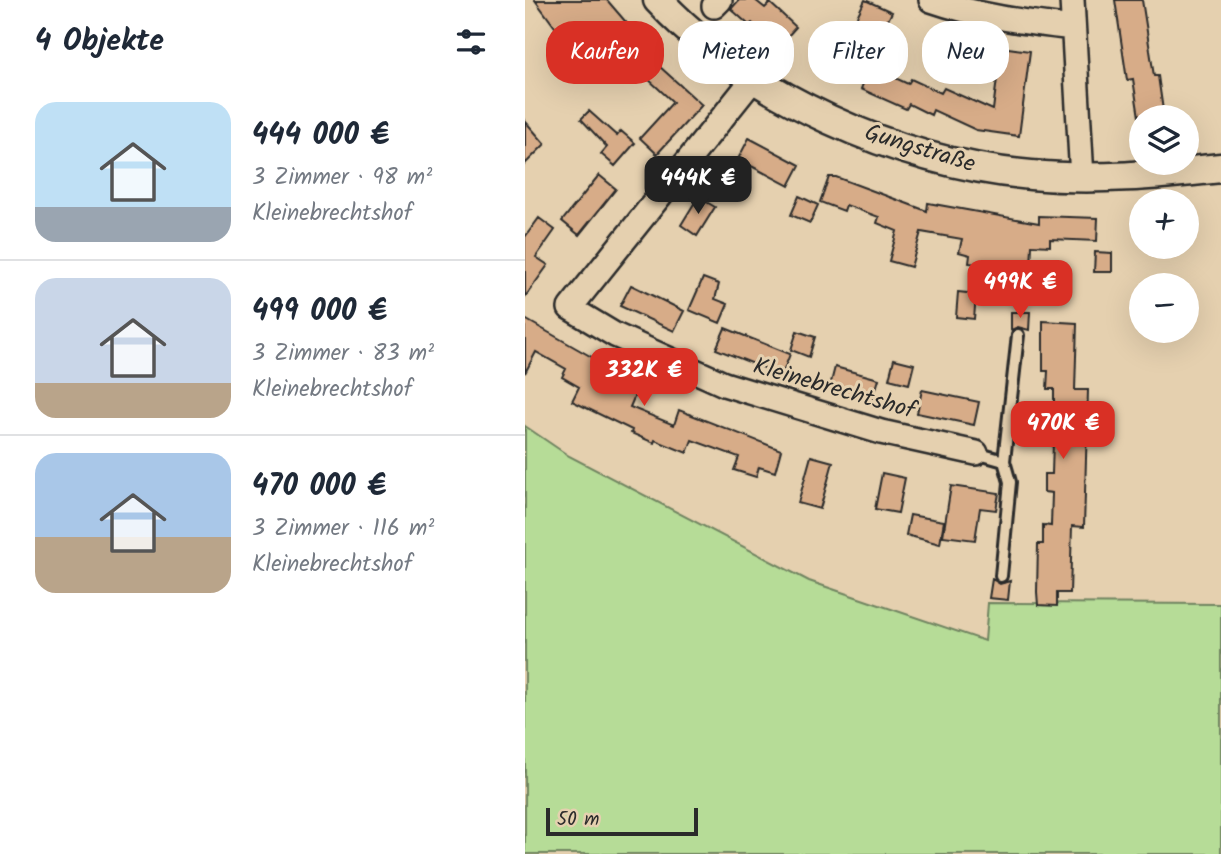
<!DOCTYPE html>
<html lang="de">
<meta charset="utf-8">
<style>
:root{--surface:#fff;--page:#f6f6f7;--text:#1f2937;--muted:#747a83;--line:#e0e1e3;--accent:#d93025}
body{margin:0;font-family:Kalam,sans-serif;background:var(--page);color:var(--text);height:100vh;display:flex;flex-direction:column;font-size:26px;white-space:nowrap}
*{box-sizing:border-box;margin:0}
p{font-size:23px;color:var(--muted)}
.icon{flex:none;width:38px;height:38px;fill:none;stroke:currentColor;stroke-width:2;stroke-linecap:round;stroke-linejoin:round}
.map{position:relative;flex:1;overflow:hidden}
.panel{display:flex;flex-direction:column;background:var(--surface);width:525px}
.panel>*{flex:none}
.guide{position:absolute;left:21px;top:21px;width:569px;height:63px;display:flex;gap:14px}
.fabs{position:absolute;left:604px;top:105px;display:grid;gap:14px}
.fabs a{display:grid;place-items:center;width:70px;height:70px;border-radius:50%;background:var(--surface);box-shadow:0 7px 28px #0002;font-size:35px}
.scale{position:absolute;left:21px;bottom:18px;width:152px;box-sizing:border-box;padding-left:7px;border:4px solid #2b2b2b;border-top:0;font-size:19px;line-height:24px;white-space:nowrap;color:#2b2b2b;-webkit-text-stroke:5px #e5d0af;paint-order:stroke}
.price{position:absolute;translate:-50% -60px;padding:0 16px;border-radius:14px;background:var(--accent);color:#fff;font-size:23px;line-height:46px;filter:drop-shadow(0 2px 4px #0008)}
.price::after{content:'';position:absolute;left:50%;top:42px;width:21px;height:16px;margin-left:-10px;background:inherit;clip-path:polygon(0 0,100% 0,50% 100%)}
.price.current{background:#222;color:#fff}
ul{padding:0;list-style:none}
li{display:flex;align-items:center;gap:21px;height:175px;padding:0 35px}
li+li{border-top:2px solid var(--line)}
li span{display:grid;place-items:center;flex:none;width:196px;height:140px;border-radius:21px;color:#555}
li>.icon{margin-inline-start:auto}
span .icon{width:84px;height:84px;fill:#fffc;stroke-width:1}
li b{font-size:30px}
h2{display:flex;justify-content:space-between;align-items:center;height:84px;padding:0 35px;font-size:30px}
.tag{padding:0 24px;border-radius:28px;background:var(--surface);box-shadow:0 7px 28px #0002;font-size:24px;line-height:63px}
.tag.current{background:var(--accent);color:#fff}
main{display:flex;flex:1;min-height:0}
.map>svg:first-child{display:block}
.green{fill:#b6dc97;stroke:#708461;stroke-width:2}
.building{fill:#d7ac88;stroke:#2b2b2b;stroke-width:2}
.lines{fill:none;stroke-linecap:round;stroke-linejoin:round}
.service-casing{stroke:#2b2b2b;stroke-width:16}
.minor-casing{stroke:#2b2b2b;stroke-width:28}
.tertiary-casing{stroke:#2b2b2b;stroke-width:33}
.service{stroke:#e5d0af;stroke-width:10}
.minor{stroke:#e5d0af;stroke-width:23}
.tertiary{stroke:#e5d0af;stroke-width:28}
.labels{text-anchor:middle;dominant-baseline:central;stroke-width:6;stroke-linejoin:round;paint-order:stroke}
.street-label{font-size:24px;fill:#2b2b2b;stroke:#e5d0af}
</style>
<main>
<section class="panel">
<h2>4 Objekte<svg class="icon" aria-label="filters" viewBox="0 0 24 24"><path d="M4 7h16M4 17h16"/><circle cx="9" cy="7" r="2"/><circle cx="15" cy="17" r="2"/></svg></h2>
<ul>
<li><span style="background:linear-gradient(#bfe0f5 75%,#9aa5b1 0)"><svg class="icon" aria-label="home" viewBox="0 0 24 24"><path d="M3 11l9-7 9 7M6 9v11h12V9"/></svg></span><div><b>444 000 €</b><p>3 Zimmer · 98 m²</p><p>Kleinebrechtshof</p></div></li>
<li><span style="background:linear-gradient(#c9d6e8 75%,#b9a48a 0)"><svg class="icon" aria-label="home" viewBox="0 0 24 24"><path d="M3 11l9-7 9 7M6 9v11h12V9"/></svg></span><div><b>499 000 €</b><p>3 Zimmer · 83 m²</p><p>Kleinebrechtshof</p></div></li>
<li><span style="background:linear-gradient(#a9c7e8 60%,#b9a48a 0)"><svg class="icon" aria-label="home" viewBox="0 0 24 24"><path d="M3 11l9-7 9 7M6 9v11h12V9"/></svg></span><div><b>470 000 €</b><p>3 Zimmer · 116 m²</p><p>Kleinebrechtshof</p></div></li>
</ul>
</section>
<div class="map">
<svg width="696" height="854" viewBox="0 0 696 854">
<rect width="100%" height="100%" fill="#e5d0af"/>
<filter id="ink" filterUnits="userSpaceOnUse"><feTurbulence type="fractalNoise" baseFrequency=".0143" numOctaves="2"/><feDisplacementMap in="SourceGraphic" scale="14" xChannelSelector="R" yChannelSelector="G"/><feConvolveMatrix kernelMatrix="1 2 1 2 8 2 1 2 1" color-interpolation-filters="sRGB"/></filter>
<g filter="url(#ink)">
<path class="green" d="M0,426L44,456L284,581L460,641L463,603L696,604V854H0Z"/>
<path class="building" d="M10,0H82L112,35L89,55L63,24L41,42Z
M214,0H230L240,8L245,3L271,27L253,47L227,23L224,25L206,9Z
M340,0L367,12L337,73L327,69L319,82L304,74Z
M590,0H617L629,76H633L639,117H614L608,79L602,80Z
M476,47L505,51L494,136L451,130L408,110L406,115L384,104L381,109L336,89L345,66L383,84L386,79L416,93L419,88L468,110Z
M134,66L177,105L132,154L115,138L148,102L122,78Z
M64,111L92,136L96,131L110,143L90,166L76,154L82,147L56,119Z
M0,121L20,144L0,164Z
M224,138L275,165L264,186L213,159Z
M74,175L91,189L54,235L37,221Z
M304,177H311L402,211L403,203L514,223V216L573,218L572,241L525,239V246L507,245L506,269L480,268L444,263L445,255L434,252L437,239L396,232L386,267L364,261L372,231L352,223L354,217L321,205L319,211L295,202Z
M274,196L293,205L285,223L266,215Z
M173,197L190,207L172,236L156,225Z
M14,218L30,230L11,257L23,265L0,297V237Z
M570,252L587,253V272H569Z
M178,278L194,284L190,299L203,304L195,323L164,310Z
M106,285L159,311L149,331L95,306Z
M433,292L451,294L449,319L431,317Z
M486,312H505L504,330L493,327L486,330Z
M0,319L72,360L65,372L111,393L105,407L149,425L154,410L256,450L250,472L234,467L231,477L209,470L214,457L167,440L162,453L130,440L129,443L106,433L107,430L47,401L54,387L37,377L41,369L11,352L0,373Z
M518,321L552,323L550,390H563L559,527L547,526L545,593H532V606L513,605L512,592L513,544H518V525L526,526L527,493L519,492V474H527L528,441H520L521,422L529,423V389H522L523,371H518Z
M200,328L265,354L257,375L191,349Z
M272,331L290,337L284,357L266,350Z
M369,359L389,364L384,384L364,379Z
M310,367L354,379L347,402L304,390Z
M397,390L454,402L449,425L392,413Z
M286,456L308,462L295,509L273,503Z
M357,473L380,478L373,513L350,509Z
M426,486L474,493L471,510L455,508L450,540L418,536Z
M385,515L419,521L415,544L381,535Z
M467,579L475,584L485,581L483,600L464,598Z"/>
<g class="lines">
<defs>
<path id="service" d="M451,453L479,461L493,335
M476,576L485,482L479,461"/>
<path id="minor" d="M406,0C452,16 499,22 548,28
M547,0L557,178
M189,6L195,0
M229,78L45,308L90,335L199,384L356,432L451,453"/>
<path id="tertiary" d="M133,0C224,97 374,163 506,175C570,181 632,175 696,168"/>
</defs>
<use href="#service" class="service-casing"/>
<use href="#minor" class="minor-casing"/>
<use href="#tertiary" class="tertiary-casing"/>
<use href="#service" class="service"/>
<use href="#minor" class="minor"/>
<use href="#tertiary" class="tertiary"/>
</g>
</g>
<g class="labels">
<g class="street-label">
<text transform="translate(395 149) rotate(17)">Gungstraße</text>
<text transform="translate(309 389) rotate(16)">Kleinebrechtshof</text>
</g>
</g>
</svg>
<div class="fabs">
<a><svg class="icon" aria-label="layers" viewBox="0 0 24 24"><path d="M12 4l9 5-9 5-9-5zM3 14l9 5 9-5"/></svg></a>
<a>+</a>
<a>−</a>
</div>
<div class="scale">50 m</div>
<b class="price current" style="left:173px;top:216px">444K €</b>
<b class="price" style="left:495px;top:320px">499K €</b>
<b class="price" style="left:119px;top:408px">332K €</b>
<b class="price" style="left:538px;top:461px">470K €</b>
<div class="guide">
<a class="tag current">Kaufen</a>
<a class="tag">Mieten</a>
<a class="tag">Filter</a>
<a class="tag">Neu</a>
</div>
</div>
</main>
